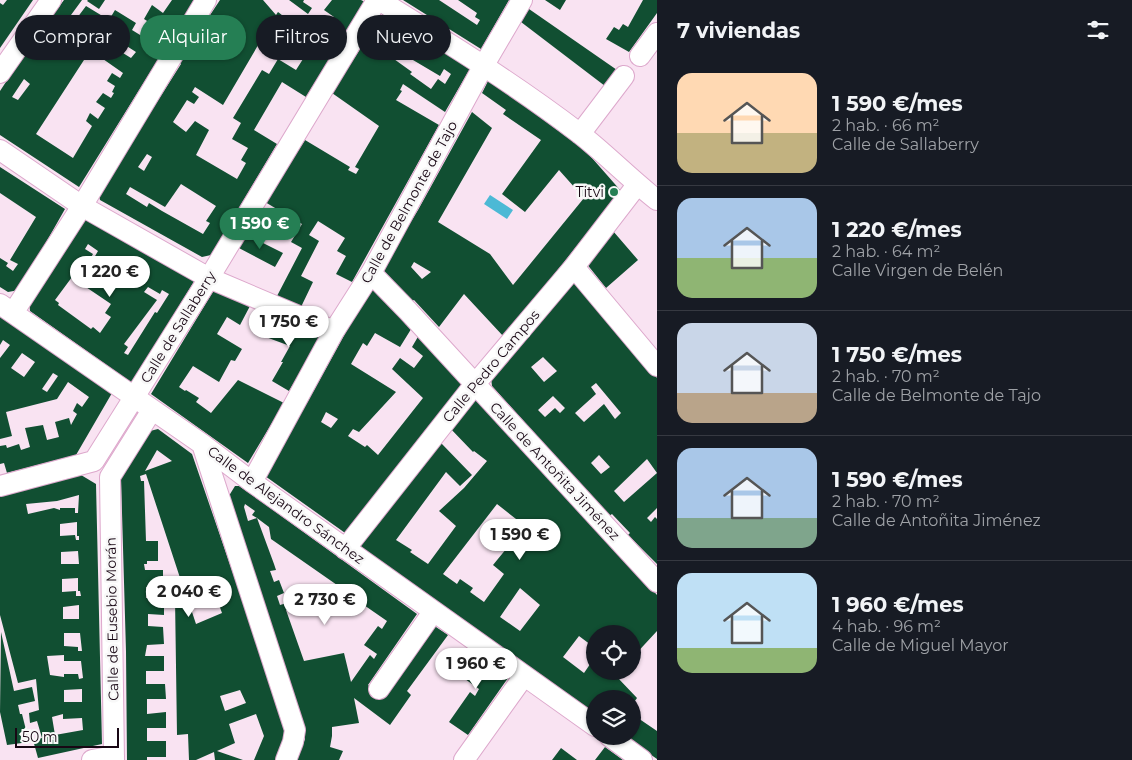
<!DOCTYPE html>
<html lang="es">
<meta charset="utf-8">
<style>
:root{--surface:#171b24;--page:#20242c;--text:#f1f3f6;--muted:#9ea1a6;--line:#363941;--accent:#257f54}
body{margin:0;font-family:Montserrat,sans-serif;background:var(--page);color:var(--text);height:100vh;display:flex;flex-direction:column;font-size:19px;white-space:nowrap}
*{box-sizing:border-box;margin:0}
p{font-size:16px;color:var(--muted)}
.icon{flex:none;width:28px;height:28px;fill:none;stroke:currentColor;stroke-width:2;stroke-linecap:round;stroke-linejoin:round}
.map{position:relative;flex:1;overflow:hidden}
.drawer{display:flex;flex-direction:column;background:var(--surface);width:475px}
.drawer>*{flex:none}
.guide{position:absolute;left:15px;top:15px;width:475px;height:45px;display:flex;gap:10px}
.controls{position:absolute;left:586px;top:625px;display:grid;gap:10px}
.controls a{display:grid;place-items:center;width:55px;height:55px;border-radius:50%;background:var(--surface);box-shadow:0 1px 4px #0004;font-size:25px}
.scale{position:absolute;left:15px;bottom:12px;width:104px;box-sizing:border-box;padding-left:5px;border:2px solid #180714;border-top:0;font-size:14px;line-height:18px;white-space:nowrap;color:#180714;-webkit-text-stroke:4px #f8f8f8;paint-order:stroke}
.price{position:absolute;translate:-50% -42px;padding:0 11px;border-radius:18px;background:#fff;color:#222;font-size:16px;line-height:32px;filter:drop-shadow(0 1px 2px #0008)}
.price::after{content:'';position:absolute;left:50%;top:30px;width:15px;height:11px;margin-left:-8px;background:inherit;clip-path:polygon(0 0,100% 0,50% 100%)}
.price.active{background:var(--accent);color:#fff}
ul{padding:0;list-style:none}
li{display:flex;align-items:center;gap:15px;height:125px;padding:0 20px}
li+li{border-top:1px solid var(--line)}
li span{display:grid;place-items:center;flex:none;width:140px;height:100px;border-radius:15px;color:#555}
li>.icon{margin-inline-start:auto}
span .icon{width:60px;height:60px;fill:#fffc;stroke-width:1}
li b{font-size:21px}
h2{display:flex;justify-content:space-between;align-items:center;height:60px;padding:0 20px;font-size:21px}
.tag{padding:0 18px;border-radius:22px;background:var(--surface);box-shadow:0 1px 4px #0004;font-size:18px;line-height:45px}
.tag.active{background:var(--accent);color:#fff}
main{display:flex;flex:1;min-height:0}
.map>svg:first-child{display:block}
.water{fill:#4cb9d5}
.building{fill:#114f32;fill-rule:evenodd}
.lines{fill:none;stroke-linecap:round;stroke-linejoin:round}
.minor-casing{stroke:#dda8cc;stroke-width:22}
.minor{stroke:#fff;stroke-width:20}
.poi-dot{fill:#257f54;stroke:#f8f8f8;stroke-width:2}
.labels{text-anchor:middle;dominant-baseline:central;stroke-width:5;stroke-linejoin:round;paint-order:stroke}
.poi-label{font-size:14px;fill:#180714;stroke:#f8f8f8;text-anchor:end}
.street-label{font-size:14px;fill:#180714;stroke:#f8f8f8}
</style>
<main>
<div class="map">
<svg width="657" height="760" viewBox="0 0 657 760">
<rect width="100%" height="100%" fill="#f9e3f2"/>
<path class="water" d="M490,195L513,210L507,219L484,204Z"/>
<path class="building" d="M7,0H33L0,48V3L3,5Z
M64,0H82L71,15L77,18L86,6L109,20L115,10L136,23L132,30L145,38L148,33L150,34L155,26L144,19L152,5L163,13L172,0H195L79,187L0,135V91L29,47ZM95,43L99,44L93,52L123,73L120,78L112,73L107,81L115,86L112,92L114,93L111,98L103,93L96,102L105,108L98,119L90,113L86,121L92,126L73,158L36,134ZM122,43L136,52L131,58L118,50ZM24,79L30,84L18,100L12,97Z
M88,0H105L99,9L87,1Z
M220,0H263L276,15L278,12L309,36L321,15L331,22L334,17L324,10L332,0H361L365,2L306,97L282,82L254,130L277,144L211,255L202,257L100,200L98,192L143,124L181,64L179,62ZM264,35L303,59L296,70L278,59L269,74L262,70L233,118L241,123L232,139L248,148L241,160L246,163L237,179L196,155L209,130L195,121L186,132L173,122L187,100L194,104L199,97L192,92L195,87L223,105ZM147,154L152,157L144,171L138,167ZM181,184L216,206L206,221L210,223L203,234L162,211L149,203L147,207L126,194L130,187L165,207Z
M289,0H304L303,2L312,8L308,14Z
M403,0H439L477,25L480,20L475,17L477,13L458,0H509L481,49Z
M545,0H566L560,10Z
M643,0H657V13L629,52L606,39L614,27L619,30L623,24L628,27Z
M529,9L617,70L605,86L521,22Z
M383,13L471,67L445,112L403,84L400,90L402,91L396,100L439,125L352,282L336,274L346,256L337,251L345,238L318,221L309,235L319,241L301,276L313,282L301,307L277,296L302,248L291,242L302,224L265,202L305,140L350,167L348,170L356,174L359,169L355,167L379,126L332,93ZM391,47L440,76L444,69L451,74L445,84L438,79L431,89L410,74L412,72L387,54Z
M489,79L579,146L592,158L621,191L504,337L464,294L439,327L414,300L412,301L382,269L418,210L472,112L492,128L438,222L490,254L513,285L584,198L559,170L525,212L502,194L541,140L503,114L506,110L482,93ZM414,262L431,272L422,279L411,267Z
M0,167L65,209L19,290L8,292L0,287V258L8,263L6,266L13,271L18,264L10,260L36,217L0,193Z
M83,218L160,262L195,280L132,383L30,311L29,301ZM88,244L98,251L91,263L89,261L93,254L85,249ZM75,273L79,277L77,281L111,304L105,313L111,317L100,333L93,327L91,329L58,305L59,303L55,300ZM148,287L160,294L162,290L169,294L157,313L155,312L128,355L124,353L128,347L124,344L157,300L144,292Z
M613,231L638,260L606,288L586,263Z
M245,234L283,253L275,267L237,247Z
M576,277L657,378V508L647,518L651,522L655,517L657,519V564L628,535L630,533L612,514L609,516L492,386L491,377ZM543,357L557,371L544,382L531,367ZM596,383L621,413L615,419L604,404L584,422L575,413L596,394L591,387ZM553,396L565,408L560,413L555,408L545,417L538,410ZM599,455L610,467L601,474L591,463ZM647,459L657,473L624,502L614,491Z
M375,287L413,326L400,347L375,333L367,346L363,343L351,364L396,392L359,432L353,429L348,436L365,447L367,445L378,455L423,398L392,369L400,358L414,368L423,356L412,347L419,335L464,384L348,535L265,476L308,401L369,290ZM326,412L338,419L331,428L321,422Z
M214,290L250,306L240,325L227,317L217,334L242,349L235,361L231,360L219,382L193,366L179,387L185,391L186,390L199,398L196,402L211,413L238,380L284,403L248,463L151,394Z
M0,314L112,393L76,455L7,473L4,463L0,464V446L6,445L7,448L19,444L21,450L30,447L25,428L43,425L47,440L59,437L55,422L69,418L71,425L77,414L73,411L77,403L82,407L89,397L68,382L57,399L6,412L12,436L0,439V358L10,345L3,340L0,345ZM22,353L35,362L24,377L11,368ZM53,373L58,376L47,392L42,389Z
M265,314L321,337L289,391L272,381L283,362H281L290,346L255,333Z
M474,394L657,595V631L632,658V634H595V648L579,636L563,657L584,673L595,657V671H621L617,677L637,698L632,705V699H595V716L505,650L359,548L428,452L441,443L472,475L460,486L446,472L396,540L412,550L410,552L428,564L456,526L439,511L464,488L487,461L474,451L473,452L448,426ZM497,504L525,526L493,565L504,574L484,602L470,592L473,588L460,579L457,584L443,574ZM520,588L540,605L520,631L500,617Z
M158,429L192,454L287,730L281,760H254L264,736L256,714L229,724L235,743L217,751L243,760H215L214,752L196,760H189L188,734L177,735L175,598L187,597L196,624L222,613L210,580L184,590L146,474L140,476L141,481H144L146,541H158V561H147V564H144L145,570H163V587H146V598H164V615L148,614V626L163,627L164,644L147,645L145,656H164V671H146V684H165L166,699H147V714L166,712V728H147V741H166V757H147V760H127L126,651L121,478L150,431ZM157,450L172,461L145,471ZM240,690L246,703L225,711L220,696Z
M81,475L96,484L102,744L38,758L33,740L42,738L37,721L30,723L29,713L39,710L36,679L18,683L0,615V496ZM79,495L78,513H75V508H60V510L54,508L28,514L26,504L57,501ZM77,522V536H79V540H76L75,535L60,536V524ZM78,551L79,564H61V552ZM78,578V591H80L81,596H76V591L62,592V579ZM79,605V619H63V607ZM64,633H80L82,651H78V647L64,646ZM64,655V661H81L83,678L79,679L78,674H64V677L50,675L47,656ZM82,689V702H64V690ZM63,714V719L82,718L83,730L55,735L52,717Z
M235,486H239L262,502L417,614L368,685L383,695L433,625L448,635L407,691L411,695L390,725L354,698L359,723L332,727V736L330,747L343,751L339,760H297L305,739L227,499ZM245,504L255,511L252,515L257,518L269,527L271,539L337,585L325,600L334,614L348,594L387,621L382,629L378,626L364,645L377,654L374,659L370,655L351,682L344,653L304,661L286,610L289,609L287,603L280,605L277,596L284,593L279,580L274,582L270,571L276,570L274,564L257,518L248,521L244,507Z
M1,632L14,691L32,687L35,701L18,705L20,714H22L29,742L7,745L0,712Z
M465,648L508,678L468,735L449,722L470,692L475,696L479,689L451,669Z
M632,714L657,731V759L624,736H632Z
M605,747L623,760H595Z
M561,748L577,760H552Z"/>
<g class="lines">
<defs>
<path id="minor" d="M379,0C447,42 515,84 579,133C606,154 630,179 657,200
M640,56L657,33
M0,73L51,0
M580,134L624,76
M0,150L82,206L209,278L334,331
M574,267L657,366
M371,273L408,311L657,582
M0,304L202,444L252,482L595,726
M13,313L82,206L206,0
M202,444L295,730L293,742L286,760
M110,477L114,760
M110,477L152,410
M252,482L334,331L371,273L484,65L522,0
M0,486L94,461L209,278L377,0
M345,549L475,384L574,267L637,185
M379,689L433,612
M609,736L642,760
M92,760L114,756
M464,760L524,676"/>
</defs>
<use href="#minor" class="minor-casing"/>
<use href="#minor" class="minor"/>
</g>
<circle class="poi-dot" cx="614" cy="192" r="5"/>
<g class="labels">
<g class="poi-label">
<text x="604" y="192">Titvi</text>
</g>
<g class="street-label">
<text transform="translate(409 202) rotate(-61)">Calle de Belmonte de Tajo</text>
<text transform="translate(178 327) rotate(-58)">Calle de Sallaberry</text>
<text transform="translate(491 366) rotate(-50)">Calle Pedro Campos</text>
<text transform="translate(555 471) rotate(47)">Calle de Antoñita Jiménez</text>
<text transform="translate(286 505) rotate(36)">Calle de Alejandro Sánchez</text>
<text transform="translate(112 619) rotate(-91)">Calle de Eusebio Morán</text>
</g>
</g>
</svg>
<div class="controls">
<a><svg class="icon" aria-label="locate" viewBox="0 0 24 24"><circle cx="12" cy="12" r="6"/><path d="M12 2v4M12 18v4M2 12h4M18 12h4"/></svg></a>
<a><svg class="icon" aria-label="layers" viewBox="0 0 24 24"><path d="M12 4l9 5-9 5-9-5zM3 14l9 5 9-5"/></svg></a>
</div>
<div class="scale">50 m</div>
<b class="price active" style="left:260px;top:250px">1 590 €</b>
<b class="price" style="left:110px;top:298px">1 220 €</b>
<b class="price" style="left:289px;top:348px">1 750 €</b>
<b class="price" style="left:520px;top:561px">1 590 €</b>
<b class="price" style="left:189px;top:618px">2 040 €</b>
<b class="price" style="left:325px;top:626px">2 730 €</b>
<b class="price" style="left:476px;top:690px">1 960 €</b>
<div class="guide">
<a class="tag">Comprar</a>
<a class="tag active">Alquilar</a>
<a class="tag">Filtros</a>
<a class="tag">Nuevo</a>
</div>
</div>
<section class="drawer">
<h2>7 viviendas<svg class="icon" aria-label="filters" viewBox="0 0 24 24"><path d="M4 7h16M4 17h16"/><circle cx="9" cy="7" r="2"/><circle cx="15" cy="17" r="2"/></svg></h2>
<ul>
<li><span style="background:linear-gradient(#ffd9b3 60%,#c2b280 0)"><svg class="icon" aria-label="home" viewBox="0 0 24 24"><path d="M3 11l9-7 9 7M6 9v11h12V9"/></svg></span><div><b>1 590 €/mes</b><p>2 hab. · 66 m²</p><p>Calle de Sallaberry</p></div></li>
<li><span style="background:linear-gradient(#a9c7e8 60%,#8fb573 0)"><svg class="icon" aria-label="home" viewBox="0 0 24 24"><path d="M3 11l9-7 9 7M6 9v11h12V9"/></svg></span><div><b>1 220 €/mes</b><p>2 hab. · 64 m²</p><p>Calle Virgen de Belén</p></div></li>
<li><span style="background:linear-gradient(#c9d6e8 70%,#b9a48a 0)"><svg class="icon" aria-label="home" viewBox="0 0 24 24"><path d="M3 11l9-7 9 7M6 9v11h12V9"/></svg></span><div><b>1 750 €/mes</b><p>2 hab. · 70 m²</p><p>Calle de Belmonte de Tajo</p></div></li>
<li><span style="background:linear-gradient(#a9c7e8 70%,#7fa58c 0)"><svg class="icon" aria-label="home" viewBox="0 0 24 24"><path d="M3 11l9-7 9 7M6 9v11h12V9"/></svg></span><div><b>1 590 €/mes</b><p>2 hab. · 70 m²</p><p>Calle de Antoñita Jiménez</p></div></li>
<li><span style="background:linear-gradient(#bfe0f5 75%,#8fb573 0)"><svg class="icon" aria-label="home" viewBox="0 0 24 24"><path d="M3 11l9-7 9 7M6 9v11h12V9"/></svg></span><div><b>1 960 €/mes</b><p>4 hab. · 96 m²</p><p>Calle de Miguel Mayor</p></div></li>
</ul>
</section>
</main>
